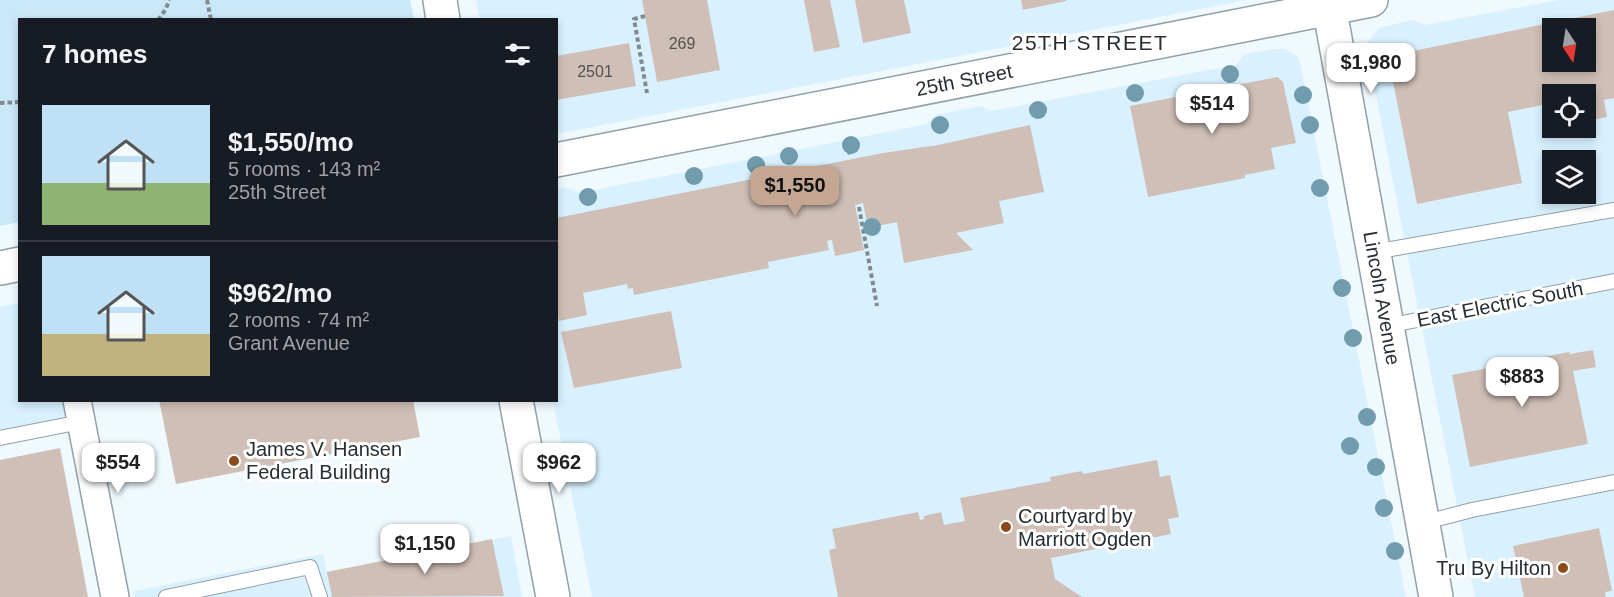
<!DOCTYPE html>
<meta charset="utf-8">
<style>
:root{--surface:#171b24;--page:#242831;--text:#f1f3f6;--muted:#9ea1a6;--line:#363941;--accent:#c4a793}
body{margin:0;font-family:Helvetica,sans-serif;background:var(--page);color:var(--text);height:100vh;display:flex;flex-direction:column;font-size:22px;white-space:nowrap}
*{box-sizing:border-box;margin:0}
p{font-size:20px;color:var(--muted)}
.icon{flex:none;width:33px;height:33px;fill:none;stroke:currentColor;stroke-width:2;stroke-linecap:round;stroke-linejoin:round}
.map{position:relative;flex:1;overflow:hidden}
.sheet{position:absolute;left:18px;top:18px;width:540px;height:384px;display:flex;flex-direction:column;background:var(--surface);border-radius:0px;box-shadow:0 3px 9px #0003}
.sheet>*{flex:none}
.needle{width:39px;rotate:168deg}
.buttons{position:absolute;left:1542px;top:18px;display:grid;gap:12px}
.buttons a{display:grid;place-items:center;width:54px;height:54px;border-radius:0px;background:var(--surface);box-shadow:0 3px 9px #0003;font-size:30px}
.price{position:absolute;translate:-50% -51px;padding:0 14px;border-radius:12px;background:#fff;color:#222;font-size:20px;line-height:39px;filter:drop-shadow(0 2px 3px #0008)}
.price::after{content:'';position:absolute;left:50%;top:36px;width:18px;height:14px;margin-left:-9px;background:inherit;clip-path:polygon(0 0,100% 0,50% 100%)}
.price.selected{background:var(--accent);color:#111}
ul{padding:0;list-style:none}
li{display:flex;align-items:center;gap:18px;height:150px;padding:0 24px}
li+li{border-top:2px solid var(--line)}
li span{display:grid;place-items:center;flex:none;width:168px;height:120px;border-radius:0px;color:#555}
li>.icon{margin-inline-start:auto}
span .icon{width:72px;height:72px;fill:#fffc;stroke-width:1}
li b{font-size:26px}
h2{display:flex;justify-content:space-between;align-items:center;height:72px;padding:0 24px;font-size:26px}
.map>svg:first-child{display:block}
.built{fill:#d9f1ff;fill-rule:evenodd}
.green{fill:#cbe8f9}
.building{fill:#cfbfb6;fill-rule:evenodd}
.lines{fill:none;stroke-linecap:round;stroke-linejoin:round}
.service-casing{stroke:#91a0a9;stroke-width:16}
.minor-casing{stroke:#91a0a9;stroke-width:30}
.tertiary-casing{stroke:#91a0a9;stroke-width:36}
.path{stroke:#828a8e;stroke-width:4;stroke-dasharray:4.5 3;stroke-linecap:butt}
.service{stroke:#fff;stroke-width:14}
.minor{stroke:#fff;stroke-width:27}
.tertiary{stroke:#fff;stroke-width:33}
.tree{fill:#709cae}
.poi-dot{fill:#8d4a1a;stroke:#fff;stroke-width:2}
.labels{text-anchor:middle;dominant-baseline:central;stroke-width:6;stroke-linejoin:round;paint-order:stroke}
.number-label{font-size:16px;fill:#515252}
.street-label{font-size:20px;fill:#272d31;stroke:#fff}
.poi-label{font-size:20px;fill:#272d31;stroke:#fff;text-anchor:start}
.neighbourhood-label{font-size:21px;letter-spacing:1.5px;fill:#272d31;stroke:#fff}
</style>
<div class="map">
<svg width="1614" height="597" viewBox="0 0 1614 597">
<rect width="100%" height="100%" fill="#eff9fe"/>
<path class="built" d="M476,0H1247L557,134L556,20L480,19Z
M1558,0H1614V597H1475L1367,50V43L1379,28L1412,20L1425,25ZM1552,28H1586V62H1552ZM1552,94H1586V128H1552ZM1552,160H1586V194H1552Z
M1272,49H1285L1297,56L1300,62L1406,597H592L553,401L556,400L557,189L565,187L579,193L927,124L936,115L981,106L991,111L1236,65L1245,54Z
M19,303L20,400L63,401L67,418L0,431V307Z
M511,536L522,597H135L134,591L323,554L327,572Z"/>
<path class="green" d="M0,0H410L414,19L20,20L19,222L0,226Z"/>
<path class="building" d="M642,0H707L720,70L657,82Z
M804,0H830L840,47L814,52Z
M855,0H904L911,33L863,43Z
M1021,0H1066V1L1023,10Z
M1614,10V98L1604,100L1607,117L1586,121V94H1552V103L1508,112L1522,183L1417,204L1388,56ZM1552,28H1586V62H1552Z
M629,43L636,86L556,100V56Z
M1277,77L1283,82L1296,143L1271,148L1275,169L1245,175V178L1148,197L1130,106Z
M1030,125L1044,192L999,201L1004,223L956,233L973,250L904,263L897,222L868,228L863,203L855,205L864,250L835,256L832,240L827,241L829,250L768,262L769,268L634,295L633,288L628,289L627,284L583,293L587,315L559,321L556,308V218L883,153L938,145Z
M671,311L682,368L574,388L561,332Z
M1593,350L1596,367L1573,371L1588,444L1470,467L1452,375L1569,352L1570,354Z
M159,400H413L420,437L176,484Z
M60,448L88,597H0V460Z
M1157,460L1160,477L1170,475L1179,517L1168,519L1171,534L1051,558L1055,579L1082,597H838L829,550L836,548L832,529L918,512L920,520L924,519V516L941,512L944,525L965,521L960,498L1051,481L1050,477L1082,471L1083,474Z
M1599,528L1612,591L1605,592L1606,597H1524L1513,546Z
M492,539L504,596L332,597L327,572Z"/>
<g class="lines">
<defs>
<path id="service" d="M1374,252L1614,210
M1387,326L1614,281
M0,438L81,422
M1422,523L1472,510L1614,482
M166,597L310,567L320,597"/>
<path id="minor" d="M77,400L115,597"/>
<path id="tertiary" d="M440,0L443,20
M1328,0L1436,597
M556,160L1371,0
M0,268L20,264
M516,400L553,597"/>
</defs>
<use href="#service" class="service-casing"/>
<use href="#minor" class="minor-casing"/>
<use href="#tertiary" class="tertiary-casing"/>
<path class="path" d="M207,0L211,20
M645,16L634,19L647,93
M158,20L166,9L169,0
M0,103L20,102
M849,150L850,156
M859,207L877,306"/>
<use href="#service" class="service"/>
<use href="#minor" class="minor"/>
<use href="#tertiary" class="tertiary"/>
</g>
<g class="tree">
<circle cx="1230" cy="74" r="9"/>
<circle cx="1135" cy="93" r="9"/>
<circle cx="1303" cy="95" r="9"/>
<circle cx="1038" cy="110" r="9"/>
<circle cx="940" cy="125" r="9"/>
<circle cx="1310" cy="125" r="9"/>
<circle cx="851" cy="145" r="9"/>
<circle cx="789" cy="156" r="9"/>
<circle cx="756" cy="165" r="9"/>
<circle cx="694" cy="176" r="9"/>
<circle cx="1320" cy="188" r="9"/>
<circle cx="588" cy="197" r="9"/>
<circle cx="872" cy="227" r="9"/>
<circle cx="1342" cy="288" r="9"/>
<circle cx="1353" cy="338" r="9"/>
<circle cx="1367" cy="417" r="9"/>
<circle cx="1350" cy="446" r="9"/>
<circle cx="1376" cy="467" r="9"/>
<circle cx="1384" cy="508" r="9"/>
<circle cx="1395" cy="551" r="9"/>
</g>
<g class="poi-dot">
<circle cx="234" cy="461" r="6"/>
<circle cx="1006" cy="527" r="6"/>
<circle cx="1563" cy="568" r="6"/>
</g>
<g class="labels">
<g class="number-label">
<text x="682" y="43">269</text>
<text x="595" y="71">2501</text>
</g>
<g class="street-label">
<text transform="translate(964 80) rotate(-11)">25th Street</text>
<text transform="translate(1382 298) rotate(80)">Lincoln Avenue</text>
<text transform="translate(1500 304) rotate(-11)">East Electric South</text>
</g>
<g class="poi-label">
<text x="246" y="449">James V. Hansen<tspan x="246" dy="23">Federal Building</tspan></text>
<text x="1018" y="516">Courtyard by<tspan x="1018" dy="23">Marriott Ogden</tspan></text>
<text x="1551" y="568" text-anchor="end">Tru By Hilton</text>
</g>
<g class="neighbourhood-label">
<text x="1090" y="42">25TH STREET</text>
</g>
</g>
</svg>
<div class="buttons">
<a><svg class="needle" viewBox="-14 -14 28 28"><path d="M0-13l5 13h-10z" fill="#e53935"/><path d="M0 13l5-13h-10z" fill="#9ea1a6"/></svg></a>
<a><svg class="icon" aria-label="locate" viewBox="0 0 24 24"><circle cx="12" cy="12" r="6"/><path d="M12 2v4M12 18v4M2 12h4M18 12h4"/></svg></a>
<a><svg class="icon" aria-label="layers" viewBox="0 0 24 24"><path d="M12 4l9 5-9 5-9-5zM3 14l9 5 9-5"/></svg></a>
</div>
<b class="price" style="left:1371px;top:94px">$1,980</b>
<b class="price" style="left:1212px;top:135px">$514</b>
<b class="price selected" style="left:795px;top:217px">$1,550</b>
<b class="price" style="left:1522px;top:408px">$883</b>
<b class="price" style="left:118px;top:494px">$554</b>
<b class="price" style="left:559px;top:494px">$962</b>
<b class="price" style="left:425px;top:575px">$1,150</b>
<section class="sheet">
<h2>7 homes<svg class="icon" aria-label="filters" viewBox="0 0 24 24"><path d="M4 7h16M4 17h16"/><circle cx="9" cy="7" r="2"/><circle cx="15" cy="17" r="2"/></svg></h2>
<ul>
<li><span style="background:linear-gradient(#bfe0f5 65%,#8fb573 0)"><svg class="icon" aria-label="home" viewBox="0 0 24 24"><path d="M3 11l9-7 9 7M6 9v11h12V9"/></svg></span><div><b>$1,550/mo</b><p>5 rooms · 143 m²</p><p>25th Street</p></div></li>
<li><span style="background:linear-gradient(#bfe0f5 65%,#c2b280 0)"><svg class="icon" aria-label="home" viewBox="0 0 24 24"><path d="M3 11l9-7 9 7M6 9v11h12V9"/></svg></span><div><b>$962/mo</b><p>2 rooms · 74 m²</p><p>Grant Avenue</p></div></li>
</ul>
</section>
</div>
